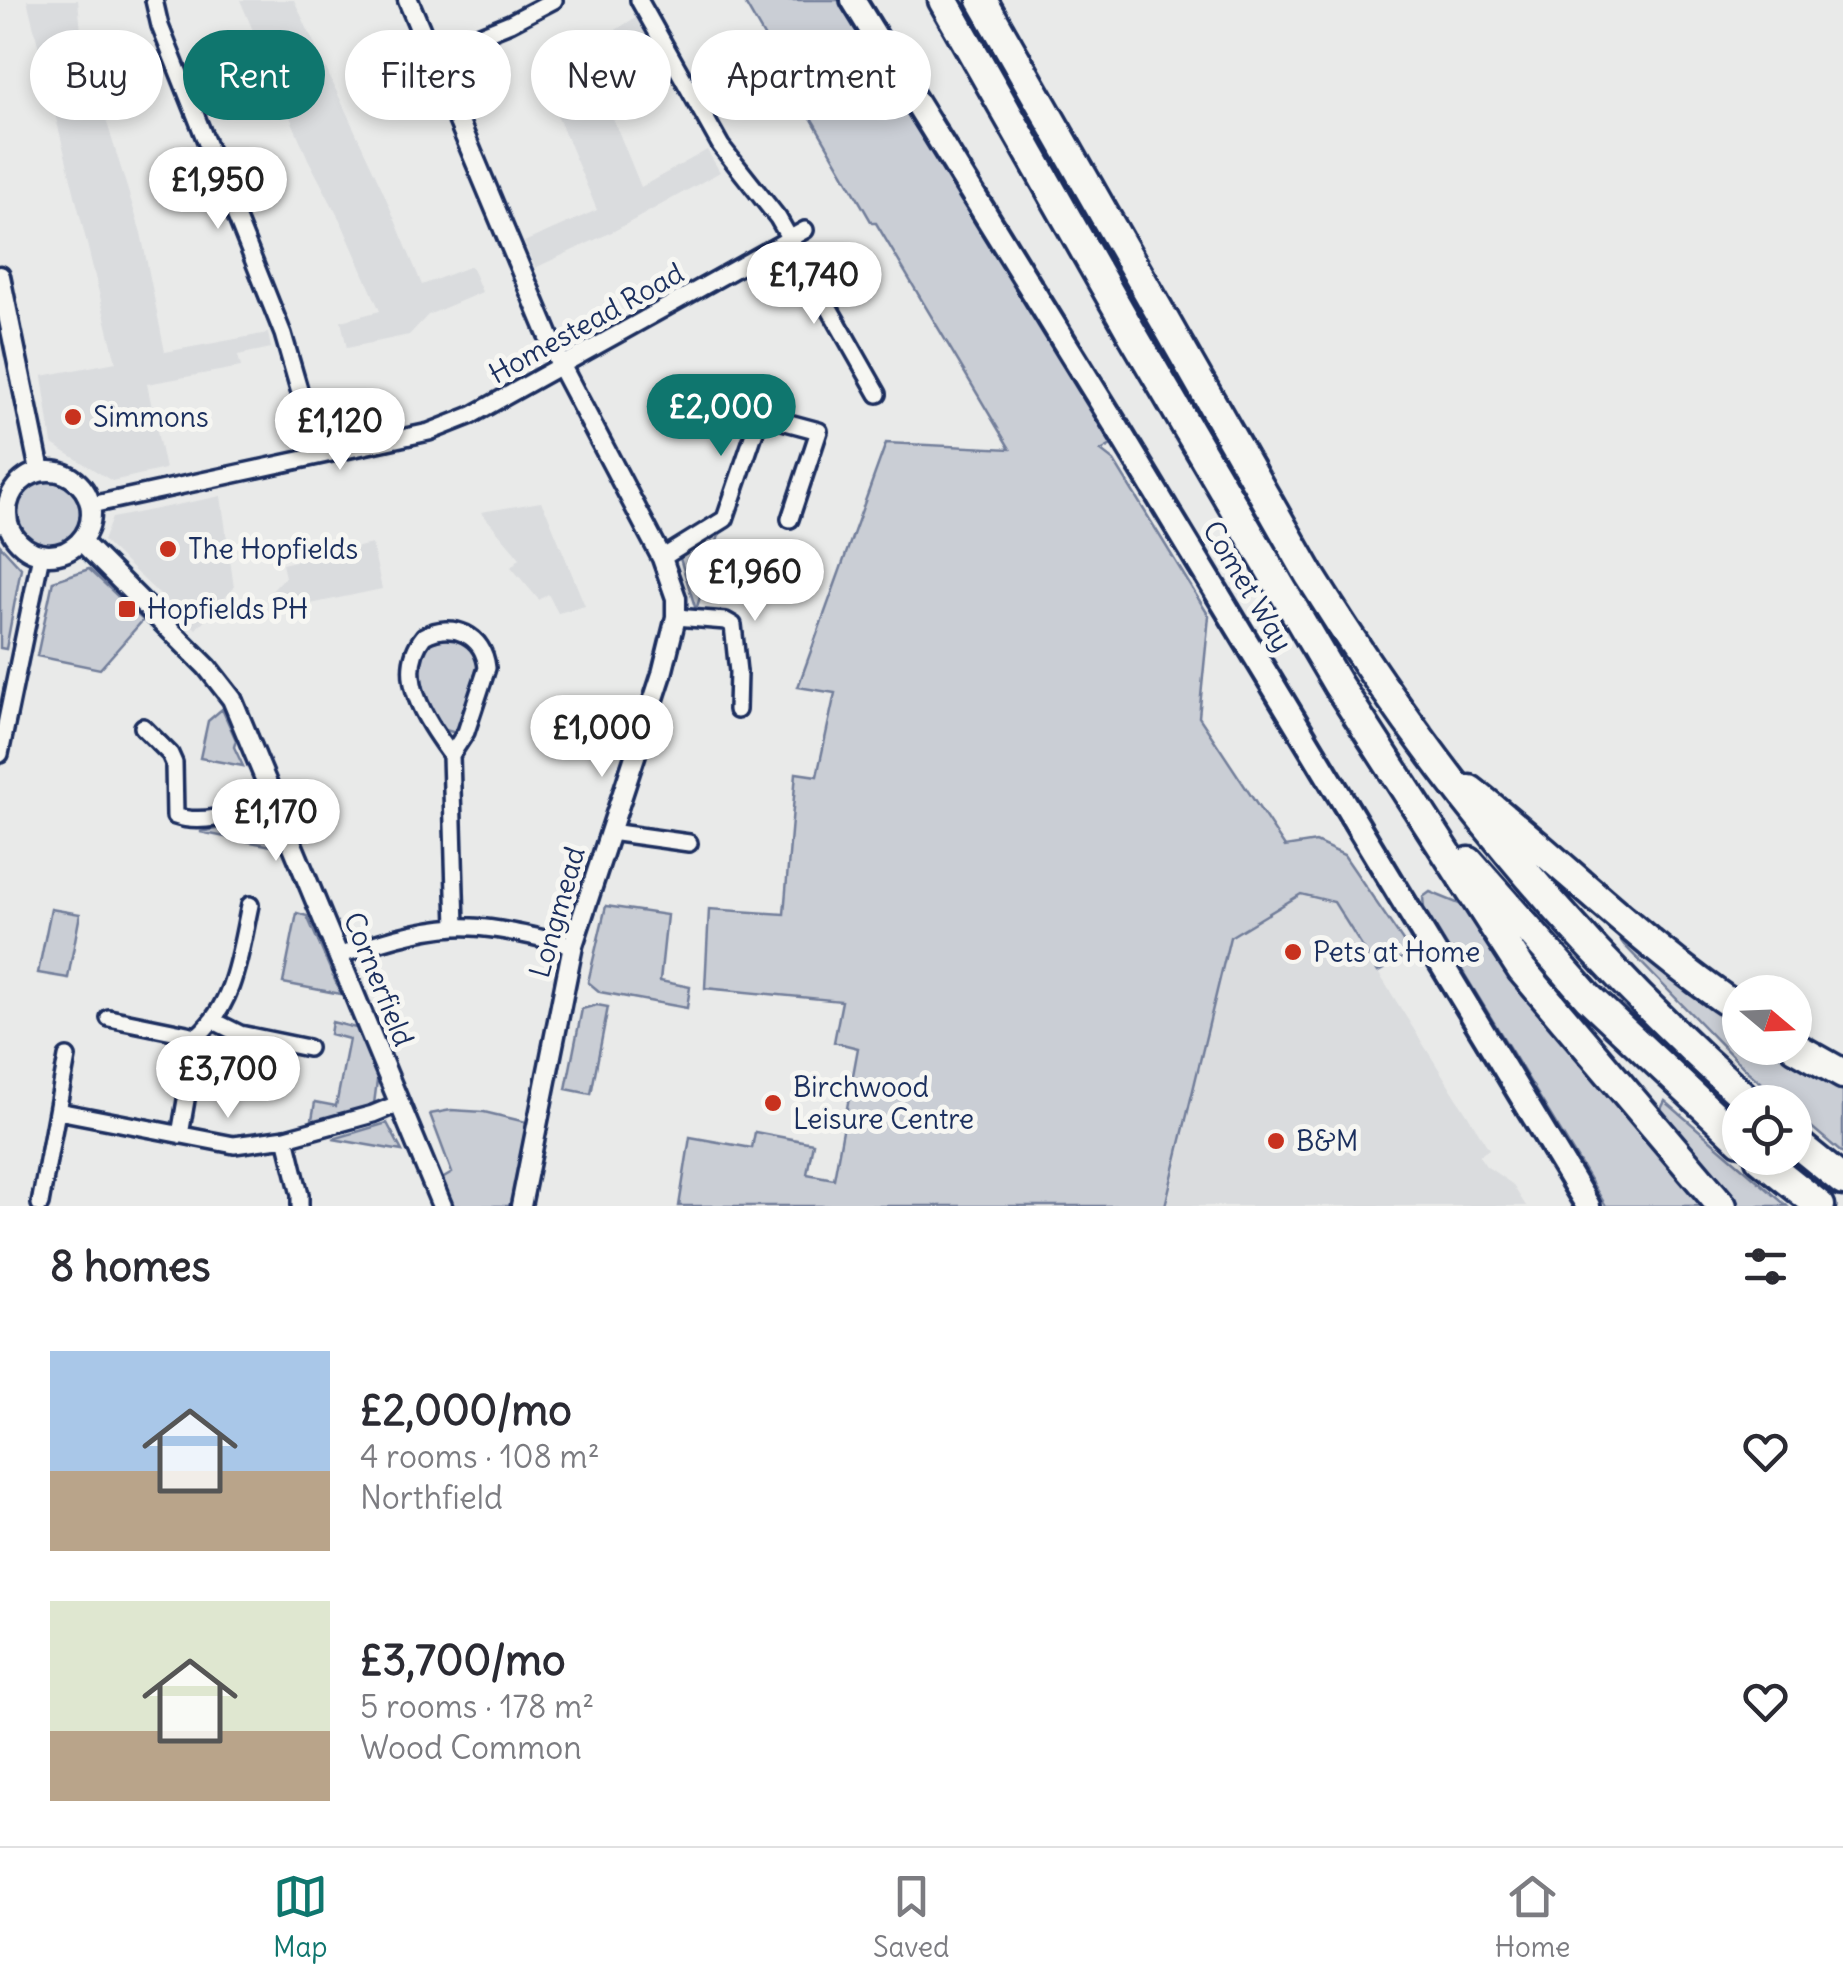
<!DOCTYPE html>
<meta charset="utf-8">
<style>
:root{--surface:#fff;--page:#f7f7f7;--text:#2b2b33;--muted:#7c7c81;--line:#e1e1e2;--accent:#0f766e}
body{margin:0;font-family:Delius,sans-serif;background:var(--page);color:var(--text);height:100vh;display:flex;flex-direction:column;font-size:38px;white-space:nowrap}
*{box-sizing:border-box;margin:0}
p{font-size:32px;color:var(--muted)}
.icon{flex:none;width:55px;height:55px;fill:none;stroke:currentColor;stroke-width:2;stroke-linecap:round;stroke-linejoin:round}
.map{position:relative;height:1206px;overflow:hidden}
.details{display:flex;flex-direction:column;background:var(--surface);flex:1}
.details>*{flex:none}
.top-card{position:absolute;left:30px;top:30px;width:1000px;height:90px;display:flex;gap:20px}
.needle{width:65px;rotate:109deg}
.tools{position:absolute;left:1722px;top:975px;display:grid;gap:20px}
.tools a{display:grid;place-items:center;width:90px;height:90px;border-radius:50%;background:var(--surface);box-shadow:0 5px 15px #0003;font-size:50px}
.price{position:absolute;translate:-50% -85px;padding:0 22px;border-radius:35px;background:#fff;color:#222;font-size:32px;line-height:65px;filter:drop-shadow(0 2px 5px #0008)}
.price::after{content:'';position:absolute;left:50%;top:60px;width:30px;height:22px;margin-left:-15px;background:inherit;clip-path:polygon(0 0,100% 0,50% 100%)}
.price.current{background:var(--accent);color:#fff}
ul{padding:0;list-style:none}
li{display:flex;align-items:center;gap:30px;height:250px;padding:0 50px}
li span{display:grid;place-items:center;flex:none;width:280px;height:200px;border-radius:0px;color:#555}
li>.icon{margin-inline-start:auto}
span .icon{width:120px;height:120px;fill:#fffc;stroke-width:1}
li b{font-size:42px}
h2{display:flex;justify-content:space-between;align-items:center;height:120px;padding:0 50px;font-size:42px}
.chip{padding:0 35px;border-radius:45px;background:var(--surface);box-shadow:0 5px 15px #0003;font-size:35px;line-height:90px}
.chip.current{background:var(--accent);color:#fff}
.tabs{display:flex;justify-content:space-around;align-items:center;height:140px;border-top:2px solid var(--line);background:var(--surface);font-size:28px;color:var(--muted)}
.tabs a{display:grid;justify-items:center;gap:5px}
.tabs .current{color:var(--accent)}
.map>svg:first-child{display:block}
.built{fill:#dadcde}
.green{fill:#caced5;stroke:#727e9a;stroke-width:2.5}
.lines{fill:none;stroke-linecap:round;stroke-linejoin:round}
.minor-casing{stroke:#1b2f5e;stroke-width:22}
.tertiary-casing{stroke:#1b2f5e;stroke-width:25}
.primary-casing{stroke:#1b2f5e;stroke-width:30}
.motorway-casing{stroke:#1b2f5e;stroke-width:35}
.minor{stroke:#f6f6f2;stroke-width:15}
.tertiary{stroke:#f6f6f2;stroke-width:18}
.primary{stroke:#f6f6f2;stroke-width:22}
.motorway{stroke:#f6f6f2;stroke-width:28}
.poi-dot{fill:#c8321e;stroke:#f6f6f2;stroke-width:4}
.labels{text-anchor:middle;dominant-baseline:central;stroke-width:10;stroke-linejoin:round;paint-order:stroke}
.street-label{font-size:28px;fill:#1b2f5e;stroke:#f6f6f2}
.poi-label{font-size:28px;fill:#1b2f5e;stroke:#f6f6f2;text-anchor:start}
</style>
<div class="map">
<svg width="1843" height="1206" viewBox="0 0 1843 1206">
<rect width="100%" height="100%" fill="#e9eae9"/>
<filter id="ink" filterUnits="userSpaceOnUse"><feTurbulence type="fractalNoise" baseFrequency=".01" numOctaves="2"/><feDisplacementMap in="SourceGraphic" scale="20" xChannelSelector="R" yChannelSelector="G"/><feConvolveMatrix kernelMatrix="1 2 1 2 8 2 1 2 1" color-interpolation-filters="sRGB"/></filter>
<g filter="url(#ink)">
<path class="built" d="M27,0H78L82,42L141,233L165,352L268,333L271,348L238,355L241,367L147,384L165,469L112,481L52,444L42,376L116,362Z
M240,0H294L383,191L422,285L471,266L482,292L428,315L409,335L347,348L341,321L380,311L342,224L308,159Z
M636,17L654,50L597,79L641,187L707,150L720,172L614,231L535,268L524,242L597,210L552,103L569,95L555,69Z
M221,496L234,588L196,629L103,541L112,518Z
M541,502L547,513L585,606L558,613L548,594L539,600L511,567L520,558L481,512Z
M372,544L382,589L277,611L266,597L285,577L282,564Z
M1300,894L1334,902L1489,1149L1479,1156L1486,1166L1512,1184L1526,1206H1167L1230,937Z"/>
<path class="green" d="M743,0H842L1113,444L1101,451L1114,461L1209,616L1199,717L1285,847L1316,842L1344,855L1411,953L1378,972L1334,902L1301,894L1230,937L1165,1206H679L690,1137L752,1148L755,1132L813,1143L807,1174L834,1179L858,1048L834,1042L842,1001L705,988L709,909L784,914L796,773L817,776L835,693L798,687L886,443L1010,449L876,223H872Z
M16 513a33 33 0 1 1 66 0a33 33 0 1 1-66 0Z
M719,528L720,532L696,610L679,555Z
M0,545L21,568L6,649L0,648Z
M89,569L143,620L100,669L37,656L53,581Z
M455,635C497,654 471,695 461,728L456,733L442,729C431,707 395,657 430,640C436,636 448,636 455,635Z
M222,709L236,740L234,747L243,766L200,758L208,721Z
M259,821L270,824L276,847L200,832Z
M1430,892L1462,905L1539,1013L1708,1206H1606L1424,908L1423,897Z
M606,906L667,915L660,981L690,987L687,1008L600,992L588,982Z
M51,909L80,914L68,978L38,973Z
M297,913L307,916L341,994L283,983Z
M1609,924L1740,1023V1048H1776L1843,1089V1154L1795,1113V1102H1783L1747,1071L1624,945Z
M597,1005L608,1007L591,1094L566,1089L582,1009Z
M332,1022L360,1029L378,1073L374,1104L311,1125L315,1102L336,1106L349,1039L330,1034Z
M1665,1101L1787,1206H1736L1658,1115Z
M451,1110L484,1112L530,1123L513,1206H449L440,1184L442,1179L452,1173L430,1114Z
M387,1123L402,1151L333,1139Z"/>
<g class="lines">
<defs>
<path id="minor" d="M154,0L160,26L283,334L318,455
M639,0L721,146L778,218L878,394
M431,55L510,23L554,0
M91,505L429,432L472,415L805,230
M0,525L7,523
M662,558L725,519L759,419L767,417L819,431L790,519
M676,617L726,621L733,625L738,672L737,710
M143,727L170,754L174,763L175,816C206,827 245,810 276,801
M0,754L41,555
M451,755L466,732L487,668C484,635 453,621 424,636C393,675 427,721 451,755L456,927
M610,832L689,843
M341,955C373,943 420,929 456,927C494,925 536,938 573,945
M109,1018L197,1036
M214,1021L240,1034L308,1048
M58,1111L234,1145L286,1138L373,1114L400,1103
M180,1135L197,1036C235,1005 240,951 250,905
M286,1138L300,1195V1206
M40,1204L67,1057"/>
<path id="tertiary" d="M408,0L562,368L662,558L676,598V617L662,674L573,945L521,1206
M0,276L40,471
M7 513a42 42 0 1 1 84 0a42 42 0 1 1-84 0Z
M81,541L207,667L232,699L442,1206"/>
<path id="primary" d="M853,0L1113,421L1588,1206"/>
<path id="motorway" d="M943,0L1130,330L1338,685L1522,970L1722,1206
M982,0L1309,574C1433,773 1575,947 1750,1102
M1470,790C1561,861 1643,946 1740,1010
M1469,862L1588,997L1740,1140
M1795,1047L1843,1074
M1795,1142L1843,1181
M1760,1158L1820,1206"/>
</defs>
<use href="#minor" class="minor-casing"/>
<use href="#tertiary" class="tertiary-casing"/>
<use href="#primary" class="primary-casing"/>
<use href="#motorway" class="motorway-casing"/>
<use href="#minor" class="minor"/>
<use href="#tertiary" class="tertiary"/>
<use href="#primary" class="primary"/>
<use href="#motorway" class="motorway"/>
</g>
</g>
<g class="poi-dot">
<circle cx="73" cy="417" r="10"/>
<circle cx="168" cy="549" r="10"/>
<rect x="117" y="599" width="20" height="20" rx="5"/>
<circle cx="1293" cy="952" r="10"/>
<circle cx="773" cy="1103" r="10"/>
<circle cx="1276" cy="1141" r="10"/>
</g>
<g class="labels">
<g class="street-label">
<text transform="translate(586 323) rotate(-29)">Homestead Road</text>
<text transform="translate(1248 586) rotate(59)">Comet Way</text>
<text transform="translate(557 912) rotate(-74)">Longmead</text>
<text transform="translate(379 979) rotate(68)">Cornerfield</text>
</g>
<g class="poi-label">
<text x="93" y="417">Simmons</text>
<text x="188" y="549">The Hopfields</text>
<text x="147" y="609">Hopfields PH</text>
<text x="1313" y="952">Pets at Home</text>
<text x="793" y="1087">Birchwood<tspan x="793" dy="32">Leisure Centre</tspan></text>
<text x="1296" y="1141">B&amp;M</text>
</g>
</g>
</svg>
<div class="tools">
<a><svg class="needle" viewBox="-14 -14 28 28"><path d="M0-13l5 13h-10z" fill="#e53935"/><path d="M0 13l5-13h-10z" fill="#7c7c81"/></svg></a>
<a><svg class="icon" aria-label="locate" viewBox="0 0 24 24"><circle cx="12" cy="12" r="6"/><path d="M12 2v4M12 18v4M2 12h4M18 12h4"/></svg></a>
</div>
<b class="price" style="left:218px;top:232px">£1,950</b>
<b class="price" style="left:814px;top:327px">£1,740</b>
<b class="price current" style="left:721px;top:459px">£2,000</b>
<b class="price" style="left:340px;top:473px">£1,120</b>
<b class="price" style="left:755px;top:624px">£1,960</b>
<b class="price" style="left:602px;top:780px">£1,000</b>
<b class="price" style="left:276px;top:864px">£1,170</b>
<b class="price" style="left:228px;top:1121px">£3,700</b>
<div class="top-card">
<a class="chip">Buy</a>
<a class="chip current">Rent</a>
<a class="chip">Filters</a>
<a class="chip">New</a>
<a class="chip">Apartment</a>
</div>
</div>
<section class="details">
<h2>8 homes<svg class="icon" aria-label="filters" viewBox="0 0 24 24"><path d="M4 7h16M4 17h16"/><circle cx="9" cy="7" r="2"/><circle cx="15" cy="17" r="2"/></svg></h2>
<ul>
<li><span style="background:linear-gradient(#a9c7e8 60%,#b9a48a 0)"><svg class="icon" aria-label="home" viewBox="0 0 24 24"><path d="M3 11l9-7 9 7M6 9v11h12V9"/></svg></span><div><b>£2,000/mo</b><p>4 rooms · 108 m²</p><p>Northfield</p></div><svg class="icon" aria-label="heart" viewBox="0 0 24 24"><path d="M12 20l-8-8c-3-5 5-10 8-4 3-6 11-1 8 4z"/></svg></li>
<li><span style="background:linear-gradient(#dfe7d0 65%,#b9a48a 0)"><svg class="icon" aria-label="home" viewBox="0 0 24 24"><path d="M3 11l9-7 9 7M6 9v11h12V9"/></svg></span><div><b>£3,700/mo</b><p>5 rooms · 178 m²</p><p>Wood Common</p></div><svg class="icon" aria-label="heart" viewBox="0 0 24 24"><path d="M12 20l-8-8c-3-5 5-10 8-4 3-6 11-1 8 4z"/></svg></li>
</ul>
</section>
<nav class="tabs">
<a class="current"><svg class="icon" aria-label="map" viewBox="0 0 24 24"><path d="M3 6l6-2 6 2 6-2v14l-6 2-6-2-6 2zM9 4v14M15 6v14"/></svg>Map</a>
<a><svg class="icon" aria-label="saved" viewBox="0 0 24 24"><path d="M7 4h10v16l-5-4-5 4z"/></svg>Saved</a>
<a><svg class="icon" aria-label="home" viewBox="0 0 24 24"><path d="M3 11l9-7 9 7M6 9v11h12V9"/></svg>Home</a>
</nav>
